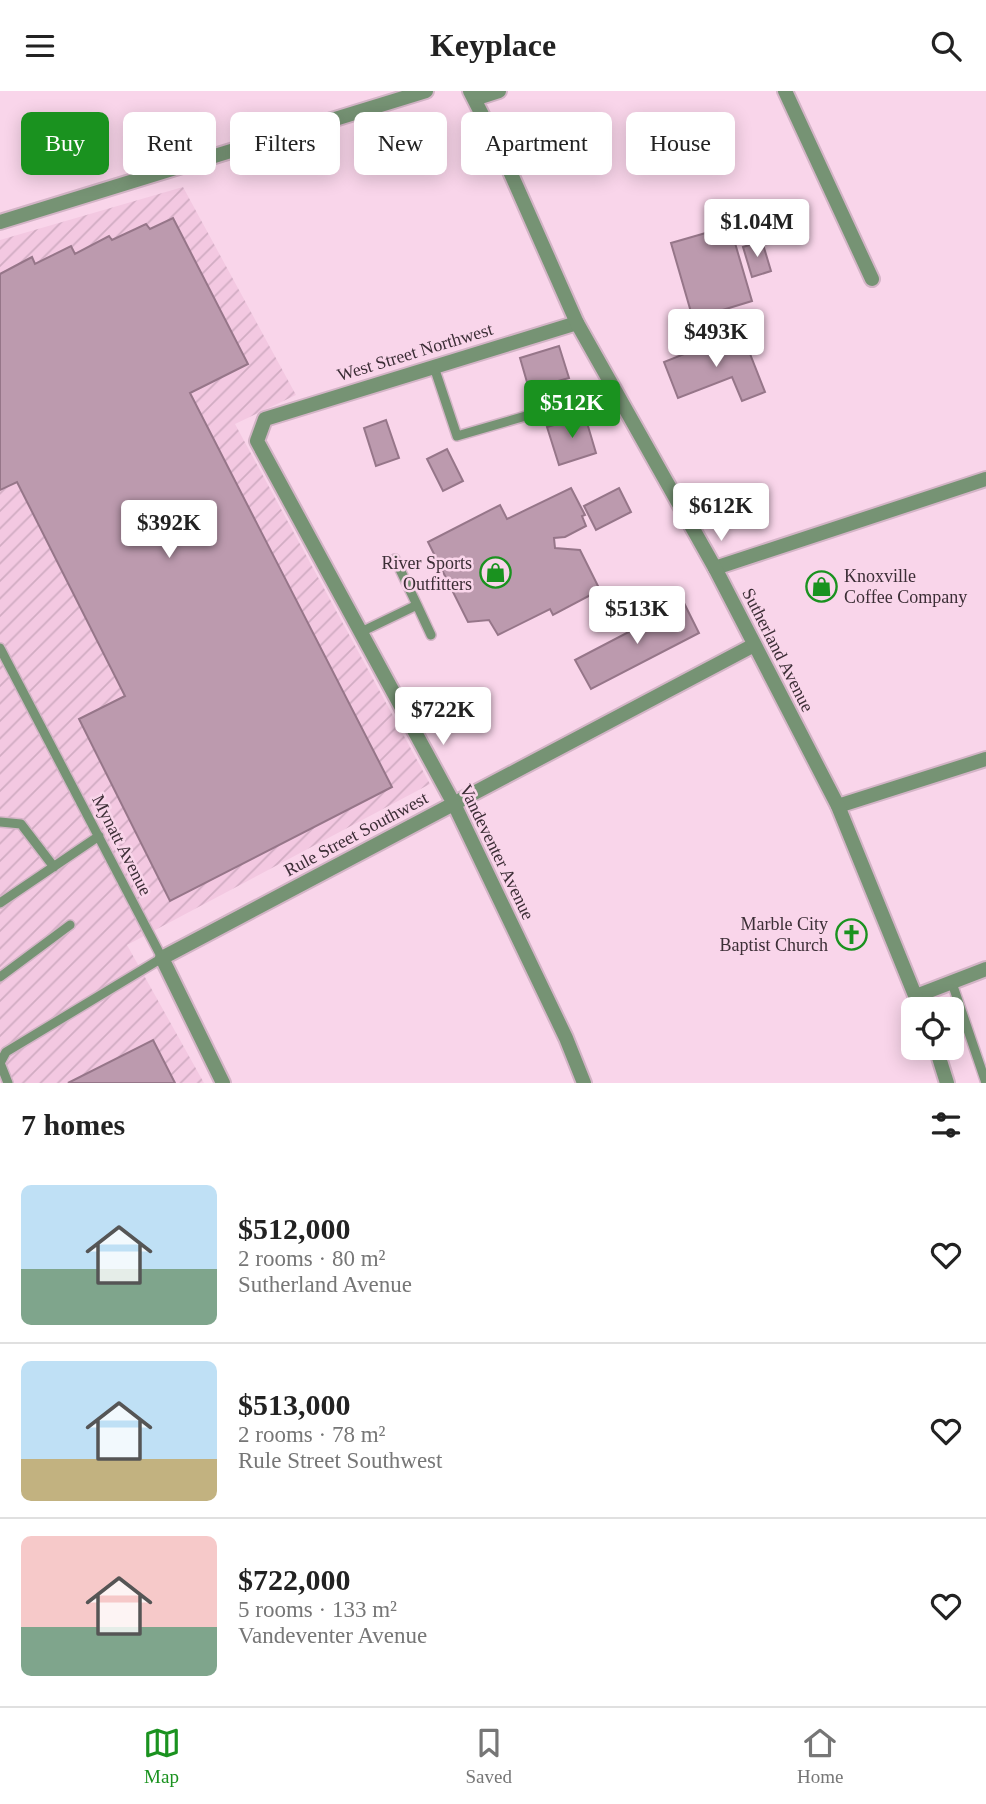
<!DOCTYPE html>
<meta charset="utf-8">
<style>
:root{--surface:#fff;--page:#f6f6f6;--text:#222;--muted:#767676;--line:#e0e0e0;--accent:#1a921f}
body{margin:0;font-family:"Times New Roman",serif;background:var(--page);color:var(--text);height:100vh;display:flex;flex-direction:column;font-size:26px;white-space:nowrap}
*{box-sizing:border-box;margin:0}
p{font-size:23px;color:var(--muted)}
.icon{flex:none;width:38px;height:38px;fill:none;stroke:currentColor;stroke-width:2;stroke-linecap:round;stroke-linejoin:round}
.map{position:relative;height:992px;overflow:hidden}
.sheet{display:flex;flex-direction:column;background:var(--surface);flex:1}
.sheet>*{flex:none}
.top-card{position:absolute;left:21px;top:21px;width:945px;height:63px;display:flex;gap:14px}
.tools{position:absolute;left:901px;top:906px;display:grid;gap:14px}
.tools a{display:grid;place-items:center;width:63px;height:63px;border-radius:10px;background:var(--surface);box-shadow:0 4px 18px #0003;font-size:35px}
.price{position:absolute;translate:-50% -60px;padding:0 16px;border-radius:7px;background:#fff;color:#222;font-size:23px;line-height:46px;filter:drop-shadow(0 2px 4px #0008)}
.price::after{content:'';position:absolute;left:50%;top:42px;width:21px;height:16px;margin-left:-10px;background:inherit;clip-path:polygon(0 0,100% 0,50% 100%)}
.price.current{background:var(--accent);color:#fff}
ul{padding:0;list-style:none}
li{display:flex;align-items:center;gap:21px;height:175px;padding:0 21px}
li+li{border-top:2px solid var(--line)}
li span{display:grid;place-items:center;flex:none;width:196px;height:140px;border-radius:10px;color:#555}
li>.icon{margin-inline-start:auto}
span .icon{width:84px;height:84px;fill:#fffc;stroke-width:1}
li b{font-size:30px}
h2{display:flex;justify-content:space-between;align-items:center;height:84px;padding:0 21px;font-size:30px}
.pill{padding:0 24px;border-radius:10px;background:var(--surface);box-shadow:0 4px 18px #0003;font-size:24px;line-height:63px}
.pill.current{background:var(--accent);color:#fff}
header{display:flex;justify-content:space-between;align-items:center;height:91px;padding:0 21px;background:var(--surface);font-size:32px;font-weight:700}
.menu{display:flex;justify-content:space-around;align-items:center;height:98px;border-top:2px solid var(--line);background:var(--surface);font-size:19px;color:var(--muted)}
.menu a{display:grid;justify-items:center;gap:4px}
.menu .current{color:var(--accent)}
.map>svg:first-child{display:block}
.industrial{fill:url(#industrial-furrows)}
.building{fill:#bc9aae;stroke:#967689;stroke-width:2}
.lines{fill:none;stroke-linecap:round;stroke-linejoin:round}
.service-casing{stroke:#d3b4c6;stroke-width:12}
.minor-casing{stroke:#d3b4c6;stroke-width:18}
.tertiary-casing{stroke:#d3b4c6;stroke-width:18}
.service{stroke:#769374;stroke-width:9}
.minor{stroke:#769374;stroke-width:14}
.tertiary{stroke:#769374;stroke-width:14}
.labels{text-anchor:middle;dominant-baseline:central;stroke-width:5;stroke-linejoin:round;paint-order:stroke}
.street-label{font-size:18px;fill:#3c2e36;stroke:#f9d5ea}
.poi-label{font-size:18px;fill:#3c2e36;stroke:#f9d5ea;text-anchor:end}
</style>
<header><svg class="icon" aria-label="menu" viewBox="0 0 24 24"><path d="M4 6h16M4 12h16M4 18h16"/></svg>Keyplace<svg class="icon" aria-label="search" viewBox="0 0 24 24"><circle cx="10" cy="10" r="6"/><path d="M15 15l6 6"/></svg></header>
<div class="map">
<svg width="986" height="992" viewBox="0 0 986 992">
<defs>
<pattern id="industrial-furrows" width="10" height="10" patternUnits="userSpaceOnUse" patternTransform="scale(1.75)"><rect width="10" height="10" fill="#f3c8e1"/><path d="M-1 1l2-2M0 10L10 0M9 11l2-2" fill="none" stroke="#d1acc2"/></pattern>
</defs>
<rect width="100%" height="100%" fill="#f9d5ea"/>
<path class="industrial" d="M183,96L296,304L235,333L430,693L127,854L204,992H0V149Z"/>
<path class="building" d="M173,127L248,273L190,302L392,696L170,810L79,628L125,605L17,391L0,399V183L32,166L35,173L71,155L75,163L109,145L112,149L146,133L150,138Z
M730,135L752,210L693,228L671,152Z
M762,150L771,180L752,186L743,156Z
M743,245L765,301L742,310L732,286L678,307L664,271L719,249L721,254Z
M559,255L569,287L529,298L520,267Z
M585,325L596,362L559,374L547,336Z
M386,329L399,367L376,375L364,337Z
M447,358L463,390L443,400L427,368Z
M571,397L585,424L582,425L586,435L565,446L554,447L555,457L580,459L600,499L553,524L550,518L498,544L489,529L468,531L428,451L500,414L507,428Z
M619,397L631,421L596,439L584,415Z
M684,512L699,542L591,598L575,569Z
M153,949L175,992H68Z"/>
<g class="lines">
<defs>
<path id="service" d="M434,276L457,345L615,299
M417,514L431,544
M361,541L417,514L395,468
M0,557L162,867L6,961L0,972L8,992
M0,731L21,733L54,776
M0,812L99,745
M0,886L70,834
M952,892L986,992"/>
<path id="minor" d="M785,0L872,188
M0,131L426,0
M577,232L265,328L257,350L454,713L566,947L584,992
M715,477L986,388
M838,715L986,668
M916,905L986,878
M223,992L162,867L754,554"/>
<path id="tertiary" d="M470,0L504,67L577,232L715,477L838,715L921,919
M474,8L499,0
M936,957L947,992"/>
</defs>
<use href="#service" class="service-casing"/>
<use href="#minor" class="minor-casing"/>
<use href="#tertiary" class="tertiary-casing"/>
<use href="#service" class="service"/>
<use href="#minor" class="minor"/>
<use href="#tertiary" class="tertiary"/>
</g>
<defs>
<symbol id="shop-ring" viewBox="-11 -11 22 22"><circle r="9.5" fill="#f9d5ea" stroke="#1a921f" stroke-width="1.5"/><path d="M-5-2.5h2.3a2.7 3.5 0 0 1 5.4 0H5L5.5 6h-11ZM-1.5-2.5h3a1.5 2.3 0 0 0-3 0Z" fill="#1a921f"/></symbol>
<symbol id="church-ring" viewBox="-11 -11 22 22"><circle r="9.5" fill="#f9d5ea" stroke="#1a921f" stroke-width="1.5"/><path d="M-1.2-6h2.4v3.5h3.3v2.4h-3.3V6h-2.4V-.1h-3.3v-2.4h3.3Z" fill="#1a921f"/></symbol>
</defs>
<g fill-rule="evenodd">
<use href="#shop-ring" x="478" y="464" width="35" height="35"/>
<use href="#shop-ring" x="804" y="478" width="35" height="35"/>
<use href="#church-ring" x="834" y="826" width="35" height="35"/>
</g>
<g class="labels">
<g class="street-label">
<text transform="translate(415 261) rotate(-17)">West Street Northwest</text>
<text transform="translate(778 559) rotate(63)">Sutherland Avenue</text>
<text transform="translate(356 743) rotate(-28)">Rule Street Southwest</text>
<text transform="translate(122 754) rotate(63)">Mynatt Avenue</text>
<text transform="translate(497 761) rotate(64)">Vandeventer Avenue</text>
</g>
<g class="poi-label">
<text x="472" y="472">River Sports<tspan x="472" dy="21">Outfitters</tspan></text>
<text x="844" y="485" text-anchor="start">Knoxville<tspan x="844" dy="21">Coffee Company</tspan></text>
<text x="828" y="833">Marble City<tspan x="828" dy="21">Baptist Church</tspan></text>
</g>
</g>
</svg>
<div class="tools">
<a><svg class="icon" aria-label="locate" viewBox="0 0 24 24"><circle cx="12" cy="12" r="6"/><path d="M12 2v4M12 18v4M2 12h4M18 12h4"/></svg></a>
</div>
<b class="price" style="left:757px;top:168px">$1.04M</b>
<b class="price" style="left:716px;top:278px">$493K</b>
<b class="price current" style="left:572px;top:349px">$512K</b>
<b class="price" style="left:721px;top:452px">$612K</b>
<b class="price" style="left:169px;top:469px">$392K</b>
<b class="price" style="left:637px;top:555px">$513K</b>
<b class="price" style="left:443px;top:656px">$722K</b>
<div class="top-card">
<a class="pill current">Buy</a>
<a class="pill">Rent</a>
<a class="pill">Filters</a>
<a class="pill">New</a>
<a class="pill">Apartment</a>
<a class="pill">House</a>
</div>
</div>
<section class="sheet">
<h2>7 homes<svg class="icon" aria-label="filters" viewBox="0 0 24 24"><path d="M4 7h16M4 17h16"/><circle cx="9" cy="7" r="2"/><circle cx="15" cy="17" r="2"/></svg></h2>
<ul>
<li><span style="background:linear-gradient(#bfe0f5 60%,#7fa58c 0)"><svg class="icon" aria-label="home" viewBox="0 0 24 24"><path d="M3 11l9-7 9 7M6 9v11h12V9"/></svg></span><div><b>$512,000</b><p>2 rooms · 80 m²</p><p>Sutherland Avenue</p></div><svg class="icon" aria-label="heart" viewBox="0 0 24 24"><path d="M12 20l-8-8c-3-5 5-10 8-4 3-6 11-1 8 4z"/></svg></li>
<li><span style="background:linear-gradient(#bfe0f5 70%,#c2b280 0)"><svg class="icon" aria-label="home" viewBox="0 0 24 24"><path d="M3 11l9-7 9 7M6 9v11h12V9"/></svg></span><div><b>$513,000</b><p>2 rooms · 78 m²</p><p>Rule Street Southwest</p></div><svg class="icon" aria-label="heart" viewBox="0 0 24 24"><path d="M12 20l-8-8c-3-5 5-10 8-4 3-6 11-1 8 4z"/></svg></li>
<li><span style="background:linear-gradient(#f6c9c9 65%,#7fa58c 0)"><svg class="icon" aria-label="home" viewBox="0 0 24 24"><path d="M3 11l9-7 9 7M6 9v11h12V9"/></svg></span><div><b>$722,000</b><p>5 rooms · 133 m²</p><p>Vandeventer Avenue</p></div><svg class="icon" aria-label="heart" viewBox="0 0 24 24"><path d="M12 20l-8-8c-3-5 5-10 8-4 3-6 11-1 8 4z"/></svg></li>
</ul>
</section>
<nav class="menu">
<a class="current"><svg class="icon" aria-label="map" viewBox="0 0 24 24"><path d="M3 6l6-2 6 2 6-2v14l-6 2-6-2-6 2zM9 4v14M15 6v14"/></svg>Map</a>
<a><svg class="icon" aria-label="saved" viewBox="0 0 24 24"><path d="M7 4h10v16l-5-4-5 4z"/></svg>Saved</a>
<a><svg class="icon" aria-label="home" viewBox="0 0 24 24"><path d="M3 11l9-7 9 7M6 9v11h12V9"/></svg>Home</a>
</nav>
